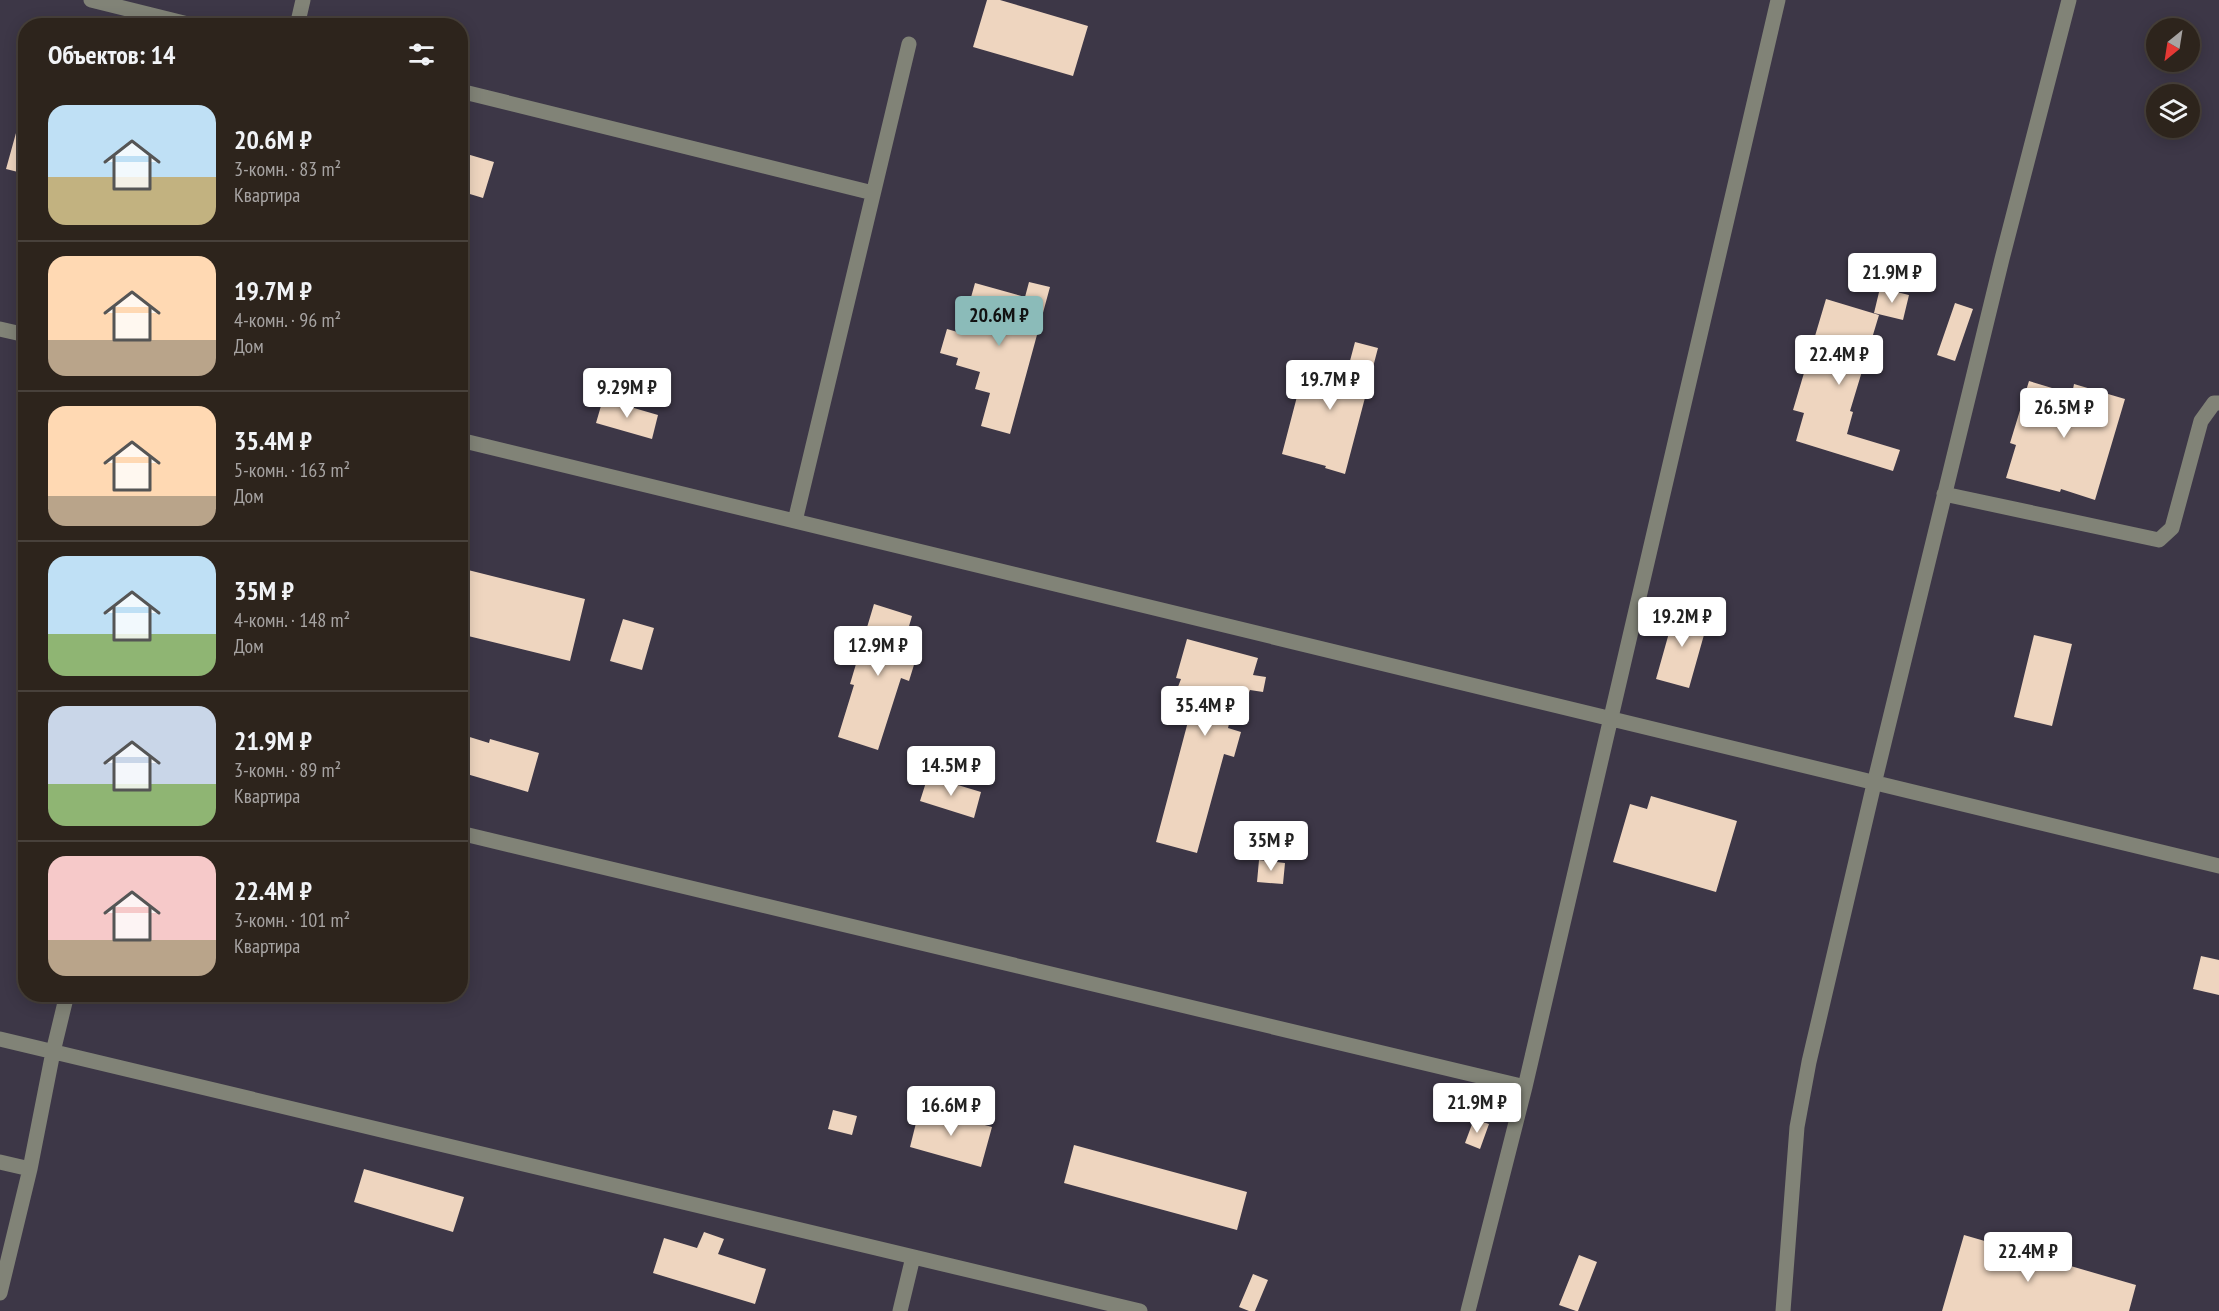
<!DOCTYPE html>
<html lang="ru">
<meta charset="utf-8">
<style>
:root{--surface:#2d241c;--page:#393029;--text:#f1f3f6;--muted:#a7a4a3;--line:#48413b;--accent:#8bbbb9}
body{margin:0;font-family:"PT Sans Narrow",sans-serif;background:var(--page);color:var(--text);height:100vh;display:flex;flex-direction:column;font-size:22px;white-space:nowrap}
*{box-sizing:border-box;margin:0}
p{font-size:20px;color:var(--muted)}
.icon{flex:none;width:33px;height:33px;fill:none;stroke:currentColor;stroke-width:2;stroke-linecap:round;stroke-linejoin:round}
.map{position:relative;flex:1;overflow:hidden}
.panel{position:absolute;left:18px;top:18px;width:450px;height:984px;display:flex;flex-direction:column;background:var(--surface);border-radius:24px;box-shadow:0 3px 15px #0003,0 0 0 2px var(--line)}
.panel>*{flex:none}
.needle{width:39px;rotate:210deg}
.controls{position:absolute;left:2146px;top:18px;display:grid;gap:12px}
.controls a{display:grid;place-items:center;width:54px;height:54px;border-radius:50%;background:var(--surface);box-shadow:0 3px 15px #0003,0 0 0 2px var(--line);font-size:30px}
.price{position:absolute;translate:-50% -51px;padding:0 14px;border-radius:6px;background:#fff;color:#222;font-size:20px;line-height:39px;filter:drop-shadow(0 2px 3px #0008)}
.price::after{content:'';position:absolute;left:50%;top:36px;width:18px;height:14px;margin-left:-9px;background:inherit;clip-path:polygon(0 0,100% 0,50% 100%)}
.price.selected{background:var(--accent);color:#111}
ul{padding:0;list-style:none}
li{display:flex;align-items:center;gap:18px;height:150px;padding:0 30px}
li+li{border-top:2px solid var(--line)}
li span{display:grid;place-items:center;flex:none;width:168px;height:120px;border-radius:18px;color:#555}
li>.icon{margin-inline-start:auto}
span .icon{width:72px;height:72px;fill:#fffc;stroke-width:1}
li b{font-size:26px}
h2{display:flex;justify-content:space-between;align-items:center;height:72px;padding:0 30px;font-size:26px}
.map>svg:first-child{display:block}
.industrial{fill:#3d3747;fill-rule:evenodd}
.building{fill:#eed5bf}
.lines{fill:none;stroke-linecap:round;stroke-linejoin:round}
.minor{stroke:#818377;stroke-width:15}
</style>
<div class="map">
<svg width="2219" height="1311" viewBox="0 0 2219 1311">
<rect width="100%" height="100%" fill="#3c3025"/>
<path class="industrial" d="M0,0H2219V1311H0ZM26,26H460V994H26ZM2157,28H2190V62H2157ZM2157,94H2190V128H2157Z"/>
<path class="building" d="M987,0H1000L1088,26L1073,76L973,47Z
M21,115L26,116V174L6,169Z
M460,152L494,162L483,198L460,191Z
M1029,282L1050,287L1010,434L981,426L990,393L975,389L980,372L956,365L958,358L940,353L947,329L961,333L975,283L1025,297Z
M1880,288L1909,295L1903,320L1874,313Z
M1826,299L1879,315L1850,411L1853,412L1847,434L1900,450L1893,471L1796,441L1804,413L1793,410Z
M1955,303L1973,309L1955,361L1937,355Z
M1355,342L1378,348L1345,474L1325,468L1326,466L1282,454L1306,362L1347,372Z
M2029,381L2072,394L2074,384L2125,399L2095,500L2061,489L2060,492L2006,478L2016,445L2010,443Z
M603,399L658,415L652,439L596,423Z
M460,568L585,599L570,661L460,634Z
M874,604L912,616L902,650L917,655L909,681L901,678L878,750L838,737L854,685L850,684Z
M1676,608L1709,617L1689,688L1656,679Z
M623,619L654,628L642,670L610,661Z
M2034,635L2072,644L2052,726L2014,717Z
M1187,639L1258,658L1253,675L1266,677L1263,692L1250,690L1248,695L1237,692L1228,728L1241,732L1234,757L1224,754L1197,853L1156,842L1194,699L1176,692L1181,679L1176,678Z
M460,734L489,743L490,739L539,753L528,792L460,772Z
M928,776L981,792L974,818L920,801Z
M1651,796L1737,821L1716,892L1613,862L1630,804L1647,809Z
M1259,860L1285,863L1283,884L1257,882Z
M2201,956L2219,960V995L2193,989Z
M920,1107L992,1127L981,1167L910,1147Z
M833,1110L857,1116L852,1135L828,1129Z
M1474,1119L1489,1124L1480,1149L1465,1143Z
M1074,1145L1247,1192L1237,1230L1064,1183Z
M364,1169L464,1197L453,1232L354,1202Z
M704,1232L724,1239L718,1254L766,1269L755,1304L653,1273L664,1238L697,1248Z
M1964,1235L2136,1285L2129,1311H1942Z
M1579,1255L1597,1262L1578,1311H1576L1559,1305Z
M1253,1274L1268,1280L1255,1311H1249L1239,1307Z"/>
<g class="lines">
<path class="minor" d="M91,0L196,26
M297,26L303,0
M460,91L873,193
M0,329L26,335
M460,440L2219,866
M1944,494L2159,540L2172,528L2201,421L2214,403H2219
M795,521L909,44
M460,833L1525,1087
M0,1039L1140,1311
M0,1162L30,1169
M0,1293L30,1169L53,1052L67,994
M900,1311L913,1257
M1468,1311L1525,1087L1778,0
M1783,1311L1797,1127L1809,1062L1874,784L2002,259L2069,0"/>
</g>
</svg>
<div class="controls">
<a><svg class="needle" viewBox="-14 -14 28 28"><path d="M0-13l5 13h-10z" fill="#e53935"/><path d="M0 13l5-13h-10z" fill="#a7a4a3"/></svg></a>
<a><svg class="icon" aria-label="layers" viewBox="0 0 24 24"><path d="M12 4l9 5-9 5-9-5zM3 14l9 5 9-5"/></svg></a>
</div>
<b class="price" style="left:1892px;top:304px">21.9M ₽</b>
<b class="price selected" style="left:999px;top:347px">20.6M ₽</b>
<b class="price" style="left:1839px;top:386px">22.4M ₽</b>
<b class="price" style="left:1330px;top:411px">19.7M ₽</b>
<b class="price" style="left:627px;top:419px">9.29M ₽</b>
<b class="price" style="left:2064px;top:439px">26.5M ₽</b>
<b class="price" style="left:1682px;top:648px">19.2M ₽</b>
<b class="price" style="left:878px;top:677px">12.9M ₽</b>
<b class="price" style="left:1205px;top:737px">35.4M ₽</b>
<b class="price" style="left:951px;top:797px">14.5M ₽</b>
<b class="price" style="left:1271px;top:872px">35M ₽</b>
<b class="price" style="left:1477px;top:1134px">21.9M ₽</b>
<b class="price" style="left:951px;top:1137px">16.6M ₽</b>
<b class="price" style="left:2028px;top:1283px">22.4M ₽</b>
<section class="panel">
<h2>Объектов: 14<svg class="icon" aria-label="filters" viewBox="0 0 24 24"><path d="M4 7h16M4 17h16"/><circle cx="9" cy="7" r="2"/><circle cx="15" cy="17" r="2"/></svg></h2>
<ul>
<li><span style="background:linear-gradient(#bfe0f5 60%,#c2b280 0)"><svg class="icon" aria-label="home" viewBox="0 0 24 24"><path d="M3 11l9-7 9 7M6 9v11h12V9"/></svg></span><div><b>20.6M ₽</b><p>3-комн. · 83 m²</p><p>Квартира</p></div></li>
<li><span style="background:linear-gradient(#ffd9b3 70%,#b9a48a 0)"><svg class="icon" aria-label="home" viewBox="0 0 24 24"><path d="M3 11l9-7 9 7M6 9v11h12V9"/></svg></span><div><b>19.7M ₽</b><p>4-комн. · 96 m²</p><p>Дом</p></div></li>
<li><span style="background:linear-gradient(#ffd9b3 75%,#b9a48a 0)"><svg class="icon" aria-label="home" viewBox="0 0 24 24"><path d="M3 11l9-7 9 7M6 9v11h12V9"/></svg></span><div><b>35.4M ₽</b><p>5-комн. · 163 m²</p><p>Дом</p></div></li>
<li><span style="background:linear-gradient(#bfe0f5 65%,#8fb573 0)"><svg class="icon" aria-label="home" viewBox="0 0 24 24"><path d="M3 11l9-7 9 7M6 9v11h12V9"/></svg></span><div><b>35M ₽</b><p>4-комн. · 148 m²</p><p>Дом</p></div></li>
<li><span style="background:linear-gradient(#c9d6e8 65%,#8fb573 0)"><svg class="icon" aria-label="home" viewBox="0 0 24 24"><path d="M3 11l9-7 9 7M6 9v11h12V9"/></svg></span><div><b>21.9M ₽</b><p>3-комн. · 89 m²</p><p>Квартира</p></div></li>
<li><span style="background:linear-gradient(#f6c9c9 70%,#b9a48a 0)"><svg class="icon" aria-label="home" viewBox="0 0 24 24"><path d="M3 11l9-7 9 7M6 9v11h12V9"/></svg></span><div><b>22.4M ₽</b><p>3-комн. · 101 m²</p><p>Квартира</p></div></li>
</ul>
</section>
</div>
